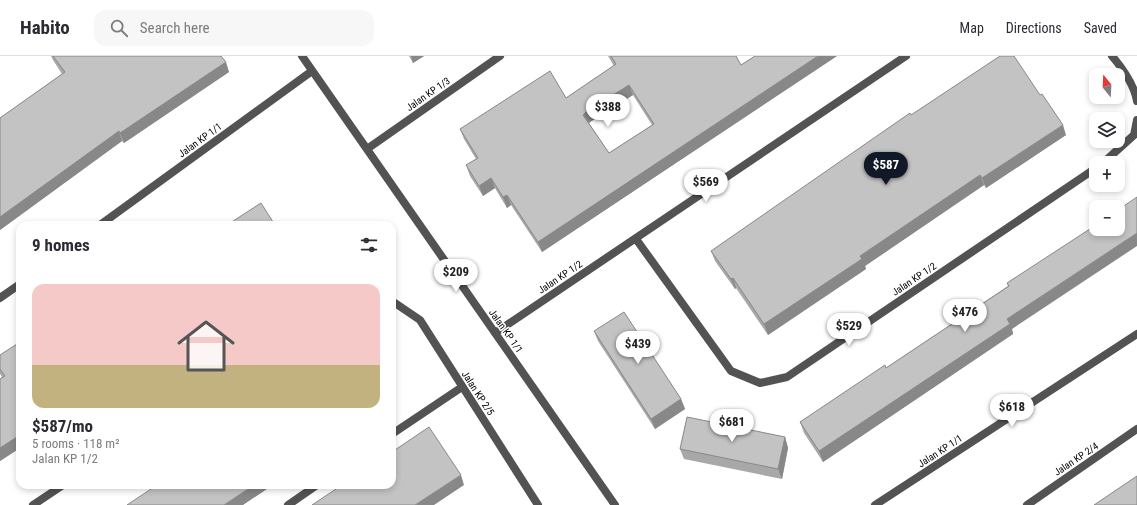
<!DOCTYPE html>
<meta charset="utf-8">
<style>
:root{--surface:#fff;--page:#f7f7f7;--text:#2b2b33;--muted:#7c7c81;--line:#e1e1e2;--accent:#111827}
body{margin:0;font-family:"Roboto Condensed",sans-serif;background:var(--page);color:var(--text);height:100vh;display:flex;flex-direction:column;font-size:15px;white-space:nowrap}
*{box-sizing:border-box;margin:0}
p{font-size:13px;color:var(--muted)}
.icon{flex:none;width:22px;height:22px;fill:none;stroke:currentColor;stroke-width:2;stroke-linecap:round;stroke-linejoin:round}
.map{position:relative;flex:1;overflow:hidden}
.side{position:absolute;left:16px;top:165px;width:380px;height:268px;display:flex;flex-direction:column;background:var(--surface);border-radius:12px;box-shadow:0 2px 6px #0003}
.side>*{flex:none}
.needle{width:26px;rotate:342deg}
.controls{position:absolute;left:1089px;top:12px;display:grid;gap:8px}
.controls a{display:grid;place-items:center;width:36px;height:36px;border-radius:8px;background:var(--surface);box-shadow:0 2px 6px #0003;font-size:20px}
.price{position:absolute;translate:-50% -34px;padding:0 9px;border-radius:14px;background:#fff;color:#222;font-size:13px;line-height:26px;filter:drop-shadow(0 1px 2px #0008)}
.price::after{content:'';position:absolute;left:50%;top:24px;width:12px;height:9px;margin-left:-6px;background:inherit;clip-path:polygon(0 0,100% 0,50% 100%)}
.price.on{background:var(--accent);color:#fff}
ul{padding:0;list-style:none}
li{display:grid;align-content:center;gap:8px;height:212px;padding:0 16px}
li+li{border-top:1px solid var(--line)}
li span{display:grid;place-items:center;height:124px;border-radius:12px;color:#555}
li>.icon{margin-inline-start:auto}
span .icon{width:72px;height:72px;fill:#fffc;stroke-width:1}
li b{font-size:17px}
h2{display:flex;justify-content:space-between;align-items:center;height:48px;padding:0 16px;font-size:17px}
header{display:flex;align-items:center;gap:24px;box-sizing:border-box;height:56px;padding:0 20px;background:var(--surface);border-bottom:1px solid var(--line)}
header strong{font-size:19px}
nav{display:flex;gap:22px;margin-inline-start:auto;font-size:14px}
.search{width:280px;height:36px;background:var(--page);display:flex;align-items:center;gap:10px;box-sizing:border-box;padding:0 14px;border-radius:12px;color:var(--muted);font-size:15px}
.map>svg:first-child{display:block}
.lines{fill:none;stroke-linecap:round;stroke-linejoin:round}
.lane{stroke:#535353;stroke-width:8}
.street{stroke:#535353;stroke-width:8}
.wall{fill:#a8a8a8;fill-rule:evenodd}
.shaded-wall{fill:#888}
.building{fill:#c3c3c3;stroke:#888;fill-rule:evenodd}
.labels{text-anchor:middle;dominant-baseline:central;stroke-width:3;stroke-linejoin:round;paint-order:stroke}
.street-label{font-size:10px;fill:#000;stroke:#fff}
</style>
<header>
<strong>Habito</strong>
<div class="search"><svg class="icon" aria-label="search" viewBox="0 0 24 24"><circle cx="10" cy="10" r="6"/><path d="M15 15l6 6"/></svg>Search here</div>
<nav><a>Map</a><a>Directions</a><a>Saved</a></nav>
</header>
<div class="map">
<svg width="1137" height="449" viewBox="0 0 1137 449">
<rect width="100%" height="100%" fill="#fff"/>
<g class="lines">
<path class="lane" d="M392,378L462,331
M288,449L317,429"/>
<path class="street" d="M302,0L615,449
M1112,0C1123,13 1134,28 1137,45
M367,93L500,0
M1103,107L1134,79L1137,64
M100,169L312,15
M636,183L731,315L760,327L787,321L1096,112
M0,242L20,228
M392,245L420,264L538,449
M495,277L906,0
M33,449L63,429
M875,449L1137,278
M1027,449L1137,373"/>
</g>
<path class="wall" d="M51,0H221L229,16L124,87L122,85L0,174V62L62,18L53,4Z
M409,0H424L413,7Z
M608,0H736L741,9L755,0H837L542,196L511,149L507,152L495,132L483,140L470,120L466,109L476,103L464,83L460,73L566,42L614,10ZM633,39L652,69L609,97L589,67L590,66Z
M911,59L1066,79L986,132L984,129L865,210L866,213L768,279L736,232L735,233L715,205L711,195Z
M1096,173L1012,273L1013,278L823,406L804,377L800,366L886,312L1008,230L1007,227Z
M594,275L681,343L685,353L655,373L598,285Z
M0,299L20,392L0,405V323L2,321L0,318Z
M785,381L788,392L782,423L684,403L680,393Z"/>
<path class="shaded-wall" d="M411,0H424L413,7Z
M818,0H837L542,196L538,186Z
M226,6L229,16L124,87L120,77Z
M629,29L633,39L590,66L587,69L583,59L587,55Z
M1063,69L1066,79L986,132L982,122Z
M119,75L122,85L0,174V161Z
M980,119L984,129L865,210L866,213L768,279L764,268L860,200Z
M491,122L495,132L483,140L479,130Z
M507,139L511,149L507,152L503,141Z
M1137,177V190L1012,273L1013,278L823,406L819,395L1007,263Z
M733,222L736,232L735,233L731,223Z
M392,337L396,347L392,350Z
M681,343L685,353L655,373L651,363Z
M20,379V392L0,405V392Z
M785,381L788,392L782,423L778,413Z
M461,419L464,429L434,449H415Z
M254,429H273L243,449H224Z"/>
<path class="building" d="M53,0H221L226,6L120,77L119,75L0,161V62L65,16Z
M611,0H736L741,9L755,0H818L538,186L507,139L503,141L491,122L479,130L466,109L478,102L460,73L550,15L566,42L616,8ZM629,29L654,68L609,97L583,59L587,55Z
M1000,0H1014L1040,39L1042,38L1063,69L982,122L980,119L860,200L862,203L764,268L733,222L731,223L711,195L910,57L911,59Z
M1137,141V177L1007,263L1010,268L819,395L800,366L885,309L886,312L1009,230L1007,227L1096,169V173H1118V154Z
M261,147L275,169H227Z
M624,256L681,343L651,363L594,275Z
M20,286V379L0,392V323L5,320L0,313V299Z
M687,361L785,381L778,413L680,393Z
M429,371L461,419L415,449H312L342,429H392V396Z
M1137,420V449H1094Z
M157,429H254L224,449H127Z"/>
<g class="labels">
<g class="street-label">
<text transform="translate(428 38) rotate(-35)">Jalan KP 1/3</text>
<text transform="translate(200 84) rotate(-36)">Jalan KP 1/1</text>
<text transform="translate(560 221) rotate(-34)">Jalan KP 1/2</text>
<text transform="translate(914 223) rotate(-34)">Jalan KP 1/2</text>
<text transform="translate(506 275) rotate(55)">Jalan KP 1/1</text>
<text transform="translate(478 337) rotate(57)">Jalan KP 2/5</text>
<text transform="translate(940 395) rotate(-33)">Jalan KP 1/1</text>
<text transform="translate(1076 403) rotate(-34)">Jalan KP 2/4</text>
</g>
</g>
</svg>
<div class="controls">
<a><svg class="needle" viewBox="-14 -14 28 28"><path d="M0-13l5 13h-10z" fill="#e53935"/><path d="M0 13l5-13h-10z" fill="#7c7c81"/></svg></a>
<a><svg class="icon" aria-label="layers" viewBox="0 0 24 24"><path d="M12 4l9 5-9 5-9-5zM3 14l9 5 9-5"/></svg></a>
<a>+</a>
<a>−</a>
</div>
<b class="price" style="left:608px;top:72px">$388</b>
<b class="price on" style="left:886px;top:130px">$587</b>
<b class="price" style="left:706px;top:147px">$569</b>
<b class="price" style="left:456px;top:237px">$209</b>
<b class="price" style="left:965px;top:277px">$476</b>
<b class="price" style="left:849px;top:291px">$529</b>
<b class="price" style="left:638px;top:309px">$439</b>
<b class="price" style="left:1012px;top:372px">$618</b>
<b class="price" style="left:732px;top:387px">$681</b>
<section class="side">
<h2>9 homes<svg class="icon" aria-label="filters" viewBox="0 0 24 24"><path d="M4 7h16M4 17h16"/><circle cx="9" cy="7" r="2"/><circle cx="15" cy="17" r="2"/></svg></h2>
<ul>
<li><span style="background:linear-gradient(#f6c9c9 65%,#c2b280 0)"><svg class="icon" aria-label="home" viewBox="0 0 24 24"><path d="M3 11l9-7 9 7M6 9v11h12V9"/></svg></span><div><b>$587/mo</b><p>5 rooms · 118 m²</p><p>Jalan KP 1/2</p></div></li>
</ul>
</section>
</div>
